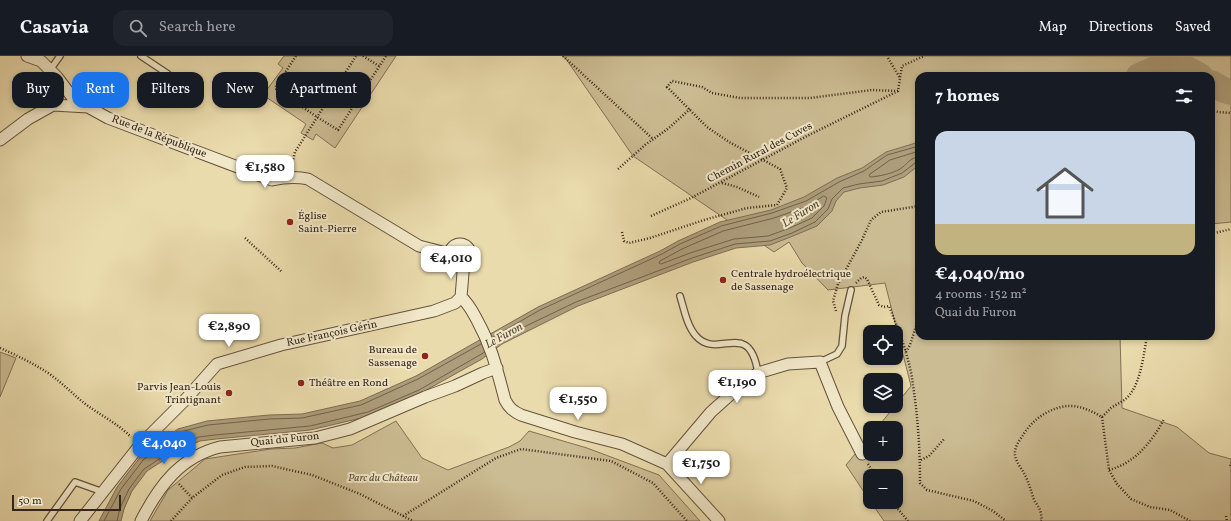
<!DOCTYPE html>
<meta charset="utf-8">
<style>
:root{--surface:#171b24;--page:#20242c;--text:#f1f3f6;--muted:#9ea1a6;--line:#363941;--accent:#1a73e8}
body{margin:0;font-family:Vollkorn,serif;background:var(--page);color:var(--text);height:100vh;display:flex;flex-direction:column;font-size:15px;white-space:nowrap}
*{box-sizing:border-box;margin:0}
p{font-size:13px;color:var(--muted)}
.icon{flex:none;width:22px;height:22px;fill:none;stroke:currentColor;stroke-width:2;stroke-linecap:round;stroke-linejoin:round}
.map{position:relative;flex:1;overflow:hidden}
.details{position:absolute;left:915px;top:16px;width:300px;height:268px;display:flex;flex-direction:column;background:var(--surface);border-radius:12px;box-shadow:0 2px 6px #0003}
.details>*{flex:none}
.guide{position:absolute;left:12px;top:16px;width:380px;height:36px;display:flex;gap:8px}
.tools{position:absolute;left:863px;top:269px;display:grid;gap:8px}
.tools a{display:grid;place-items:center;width:40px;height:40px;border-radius:8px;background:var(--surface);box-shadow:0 2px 6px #0003;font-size:20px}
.scale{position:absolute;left:12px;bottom:10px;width:109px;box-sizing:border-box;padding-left:4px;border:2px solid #37251a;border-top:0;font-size:11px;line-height:14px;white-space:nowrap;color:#37251a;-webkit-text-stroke:3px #f1e8c9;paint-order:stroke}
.price{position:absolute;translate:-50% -34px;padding:0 9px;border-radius:8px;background:#fff;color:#222;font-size:13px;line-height:26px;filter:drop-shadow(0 1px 2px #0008)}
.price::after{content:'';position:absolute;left:50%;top:24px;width:12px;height:9px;margin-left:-6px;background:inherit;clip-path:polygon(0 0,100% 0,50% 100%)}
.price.selected{background:var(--accent);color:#fff}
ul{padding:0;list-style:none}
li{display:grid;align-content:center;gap:8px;height:212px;padding:0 20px}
li span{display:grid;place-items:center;height:124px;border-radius:12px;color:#555}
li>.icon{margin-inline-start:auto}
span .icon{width:72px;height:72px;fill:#fffc;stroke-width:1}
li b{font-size:17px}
h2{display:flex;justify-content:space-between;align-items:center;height:48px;padding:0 20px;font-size:17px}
.chip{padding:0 14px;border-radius:12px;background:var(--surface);box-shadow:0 2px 6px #0003;font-size:14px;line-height:36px}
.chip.selected{background:var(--accent);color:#fff}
header{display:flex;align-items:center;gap:24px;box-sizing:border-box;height:56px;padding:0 20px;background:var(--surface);border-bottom:1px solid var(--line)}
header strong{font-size:19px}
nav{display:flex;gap:22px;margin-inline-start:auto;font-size:14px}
.search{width:280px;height:36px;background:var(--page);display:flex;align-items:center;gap:10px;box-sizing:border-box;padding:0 14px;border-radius:12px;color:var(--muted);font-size:15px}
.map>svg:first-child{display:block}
.green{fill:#ccbc93;stroke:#827056}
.water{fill:#ad9d7a;stroke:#7e6d54}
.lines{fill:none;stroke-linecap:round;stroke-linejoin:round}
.shore{stroke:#72614a;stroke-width:1}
.river{stroke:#ad9d7a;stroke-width:26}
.service-casing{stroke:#64523e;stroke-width:8}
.minor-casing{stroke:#64523e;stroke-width:13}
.path{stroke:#37251a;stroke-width:2.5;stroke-dasharray:1 2;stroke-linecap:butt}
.service{stroke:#f1e8c9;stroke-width:5.5}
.minor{stroke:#f1e8c9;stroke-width:11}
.poi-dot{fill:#8f2418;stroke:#f1e8c9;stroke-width:1.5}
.labels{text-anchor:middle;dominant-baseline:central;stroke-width:4;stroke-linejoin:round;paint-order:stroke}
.street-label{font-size:11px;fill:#37251a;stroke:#f1e8c9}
.poi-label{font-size:11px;fill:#37251a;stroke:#f1e8c9;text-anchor:start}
.park-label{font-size:11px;font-style:italic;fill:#5c4b38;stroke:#f1e8c9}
.water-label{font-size:12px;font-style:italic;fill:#5a4937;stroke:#f1e8c9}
</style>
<header>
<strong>Casavia</strong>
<div class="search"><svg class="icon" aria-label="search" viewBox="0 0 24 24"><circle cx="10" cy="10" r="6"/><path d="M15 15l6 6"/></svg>Search here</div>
<nav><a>Map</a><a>Directions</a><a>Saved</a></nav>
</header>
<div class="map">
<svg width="1231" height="465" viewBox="0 0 1231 465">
<rect width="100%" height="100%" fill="#eadbac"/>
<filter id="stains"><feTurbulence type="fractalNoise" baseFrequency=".005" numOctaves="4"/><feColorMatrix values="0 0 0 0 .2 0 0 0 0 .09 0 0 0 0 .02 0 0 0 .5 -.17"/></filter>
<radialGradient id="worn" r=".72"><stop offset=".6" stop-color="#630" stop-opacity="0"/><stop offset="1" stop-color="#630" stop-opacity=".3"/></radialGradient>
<path class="green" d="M284,0H396L335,92L316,78L313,84L301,77L306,68L263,39L283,12L278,8Z
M562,0H1231V166L1211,168V20H919V280H1120L1122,352L1177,371L1209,397L1231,403V465H884L871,446H896V420H870V445L846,409L870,380V398H896V372H877L911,330L885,227L828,234L802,207L789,186L774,196L633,100L566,3Z
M0,296L16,302L0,341Z
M396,365L422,402L448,414L509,391L520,385L529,375L587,392L659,419L700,465H150L168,434L205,403L271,393L295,392L322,387L333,392L352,389Z"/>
<path class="water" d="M919,86V109L904,121L883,129L860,132L844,136L836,145L832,155L817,170L793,180L770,189L736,192L693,206L578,250L502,288L482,303L421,337L370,360L310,374L216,383L200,385L188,390L175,397L147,415L132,435L124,453L121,465H99L117,431L141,400L178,373L207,365L269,359L302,358L360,345L416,320L538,251L660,195L678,185L720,166L771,154L804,141L837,122L862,112L886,96Z"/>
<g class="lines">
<path class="shore" d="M919,95L890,104L870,118L869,120L871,121C880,120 891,118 900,113C907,109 910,101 919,101
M824,140L827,142L824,150L812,162L790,172L768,180L734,183L690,197L661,208L659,207L660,205L682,193L723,175L774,162L808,150Z
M493,281L540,254L662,198L680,188L721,170L772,157L806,145L839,126L864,115L887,99L919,90
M495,288L526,270L576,246L692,202L735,188L770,185L792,177L815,166L828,153L832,143L843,132L859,128L882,125L902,117L915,107L919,106
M104,465L121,433L144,403L180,376L208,369L269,363L302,362L361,349L418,323L481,288
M117,465L120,452L129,433L144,413L173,394L187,386L199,381L215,379L310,370L368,356L419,334L485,296"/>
<path class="river" d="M1139,20L1165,9L1176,7L1200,20
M1211,27L1224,34L1231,36"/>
<defs>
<path id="service" d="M141,0L168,18
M50,14L60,0
M680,240C684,253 687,270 696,280C718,305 749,261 758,317
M820,306L837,298L842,290L845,260L851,234
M47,465L75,426L103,436"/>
<path id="minor" d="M27,0L41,5L57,21L79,50
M0,84L28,63L53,49L88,51L108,62L272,124C285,121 295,120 308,123L419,190L450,198
M450 198a10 10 0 1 1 20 0a10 10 0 1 1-20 0Z
M461,241C469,248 472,255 477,264C492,291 497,314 505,344C509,352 513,355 521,359L575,376L622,388L667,408L719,465
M461,241L463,217L462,207
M667,408L711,356L741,329L758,317L788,308L820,306L838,351L862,398
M80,465L140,389L185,344L217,308L281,289L434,255L455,247L461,241
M141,465C159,430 180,401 220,391L315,382L350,373L425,341L455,330L483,317L497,312"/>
</defs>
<use href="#service" class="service-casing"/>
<use href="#minor" class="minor-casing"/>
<path class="path" d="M296,0L275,32L317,61L338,74L386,0
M363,0L379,10
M563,0L653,83
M888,2L900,22
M1211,36L1214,37
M1211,54L1218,56L1231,57
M292,109L295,96L356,0
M618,113L645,89L669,72L690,53
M722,127L737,131L759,141
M651,160L691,142L807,80L898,35L902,10L924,0
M622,176L624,185L629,187L650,182L704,164L747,152L777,149L787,132L780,113L729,86L707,71L667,31L672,25L702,31L712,37L740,42H810L872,34L898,35
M1211,178L1231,173
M245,182L282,216
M856,227L861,222L864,221L867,223L879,249L884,251L889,250C899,275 910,303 913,329C918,362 920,394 920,427L927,434L974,445L993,455L1006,465
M836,255L833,245L838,228L862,184L871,164L881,156L919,150
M0,292C18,300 35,308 51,319C63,328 73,338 84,347C100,359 117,367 131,381
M906,296L910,289L919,261
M1102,361L1109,414L1117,428L1131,443L1150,451L1170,454L1190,465
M921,404L929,400L945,382
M868,408L875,420
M1230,410L1231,407
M1109,414C1135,407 1152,386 1164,363
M179,428L192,442
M892,446L908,465
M403,460L496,402L521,393L611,405L653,427L687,465
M1226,460L1227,465
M171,465L192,442L222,419L245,411L272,410L312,419L360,438L413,465
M1041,465L1042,464C1041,460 1041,455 1039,452C1037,448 1034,445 1033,441C1031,434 1029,428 1026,421C1023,414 1016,407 1015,399C1014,392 1019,385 1023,379C1032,364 1049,352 1067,350C1079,349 1092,355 1102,361C1105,358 1108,355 1111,352C1118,347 1126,345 1131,337C1141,323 1144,297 1147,280"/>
<use href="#service" class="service"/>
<use href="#minor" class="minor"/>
</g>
<g class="poi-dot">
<circle cx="290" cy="166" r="4"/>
<circle cx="723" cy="224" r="4"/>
<circle cx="425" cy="300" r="4"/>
<circle cx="301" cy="327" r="4"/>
<circle cx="229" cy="337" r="4"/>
</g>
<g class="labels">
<g class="street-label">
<text transform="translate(159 81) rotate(21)">Rue de la République</text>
<text transform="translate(760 97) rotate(-28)">Chemin Rural des Cuves</text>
<text transform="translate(332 278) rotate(-12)">Rue François Gérin</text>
<text transform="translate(285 384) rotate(-6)">Quai du Furon</text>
</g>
<g class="poi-label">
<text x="298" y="160">Église<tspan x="298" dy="13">Saint-Pierre</tspan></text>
<text x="731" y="218">Centrale hydroélectrique<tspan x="731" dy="13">de Sassenage</tspan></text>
<text x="417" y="294" text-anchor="end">Bureau de<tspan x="417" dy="13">Sassenage</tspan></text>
<text x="309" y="327">Théâtre en Rond</text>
<text x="221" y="331" text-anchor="end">Parvis Jean-Louis<tspan x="221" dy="13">Trintignant</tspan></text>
</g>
<g class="park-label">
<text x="383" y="422">Parc du Château</text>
</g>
<g class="water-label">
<text transform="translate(801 158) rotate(-32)">Le Furon</text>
<text transform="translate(504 280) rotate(-29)">Le Furon</text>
</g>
</g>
<rect width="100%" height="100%" filter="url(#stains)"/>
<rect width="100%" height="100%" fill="url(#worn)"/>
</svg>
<div class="tools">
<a><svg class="icon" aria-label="locate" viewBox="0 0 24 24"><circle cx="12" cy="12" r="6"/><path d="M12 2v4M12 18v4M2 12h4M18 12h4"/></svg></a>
<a><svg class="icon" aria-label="layers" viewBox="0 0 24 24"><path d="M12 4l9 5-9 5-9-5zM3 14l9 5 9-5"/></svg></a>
<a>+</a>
<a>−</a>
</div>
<div class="scale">50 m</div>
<b class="price" style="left:265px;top:133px">€1,580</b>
<b class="price" style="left:451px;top:224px">€4,010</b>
<b class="price" style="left:229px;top:292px">€2,890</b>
<b class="price" style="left:737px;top:348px">€1,190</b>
<b class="price" style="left:578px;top:365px">€1,550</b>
<b class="price selected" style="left:164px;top:409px">€4,040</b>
<b class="price" style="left:701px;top:429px">€1,750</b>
<div class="guide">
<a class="chip">Buy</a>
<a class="chip selected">Rent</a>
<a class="chip">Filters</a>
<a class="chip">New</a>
<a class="chip">Apartment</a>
</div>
<section class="details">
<h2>7 homes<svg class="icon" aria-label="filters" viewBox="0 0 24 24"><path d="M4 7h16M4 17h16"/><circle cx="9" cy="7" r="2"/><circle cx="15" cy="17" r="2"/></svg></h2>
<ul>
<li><span style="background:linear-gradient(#c9d6e8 75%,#c2b280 0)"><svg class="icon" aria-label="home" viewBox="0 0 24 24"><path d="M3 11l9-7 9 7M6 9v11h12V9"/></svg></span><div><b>€4,040/mo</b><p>4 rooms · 152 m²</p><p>Quai du Furon</p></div></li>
</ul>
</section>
</div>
